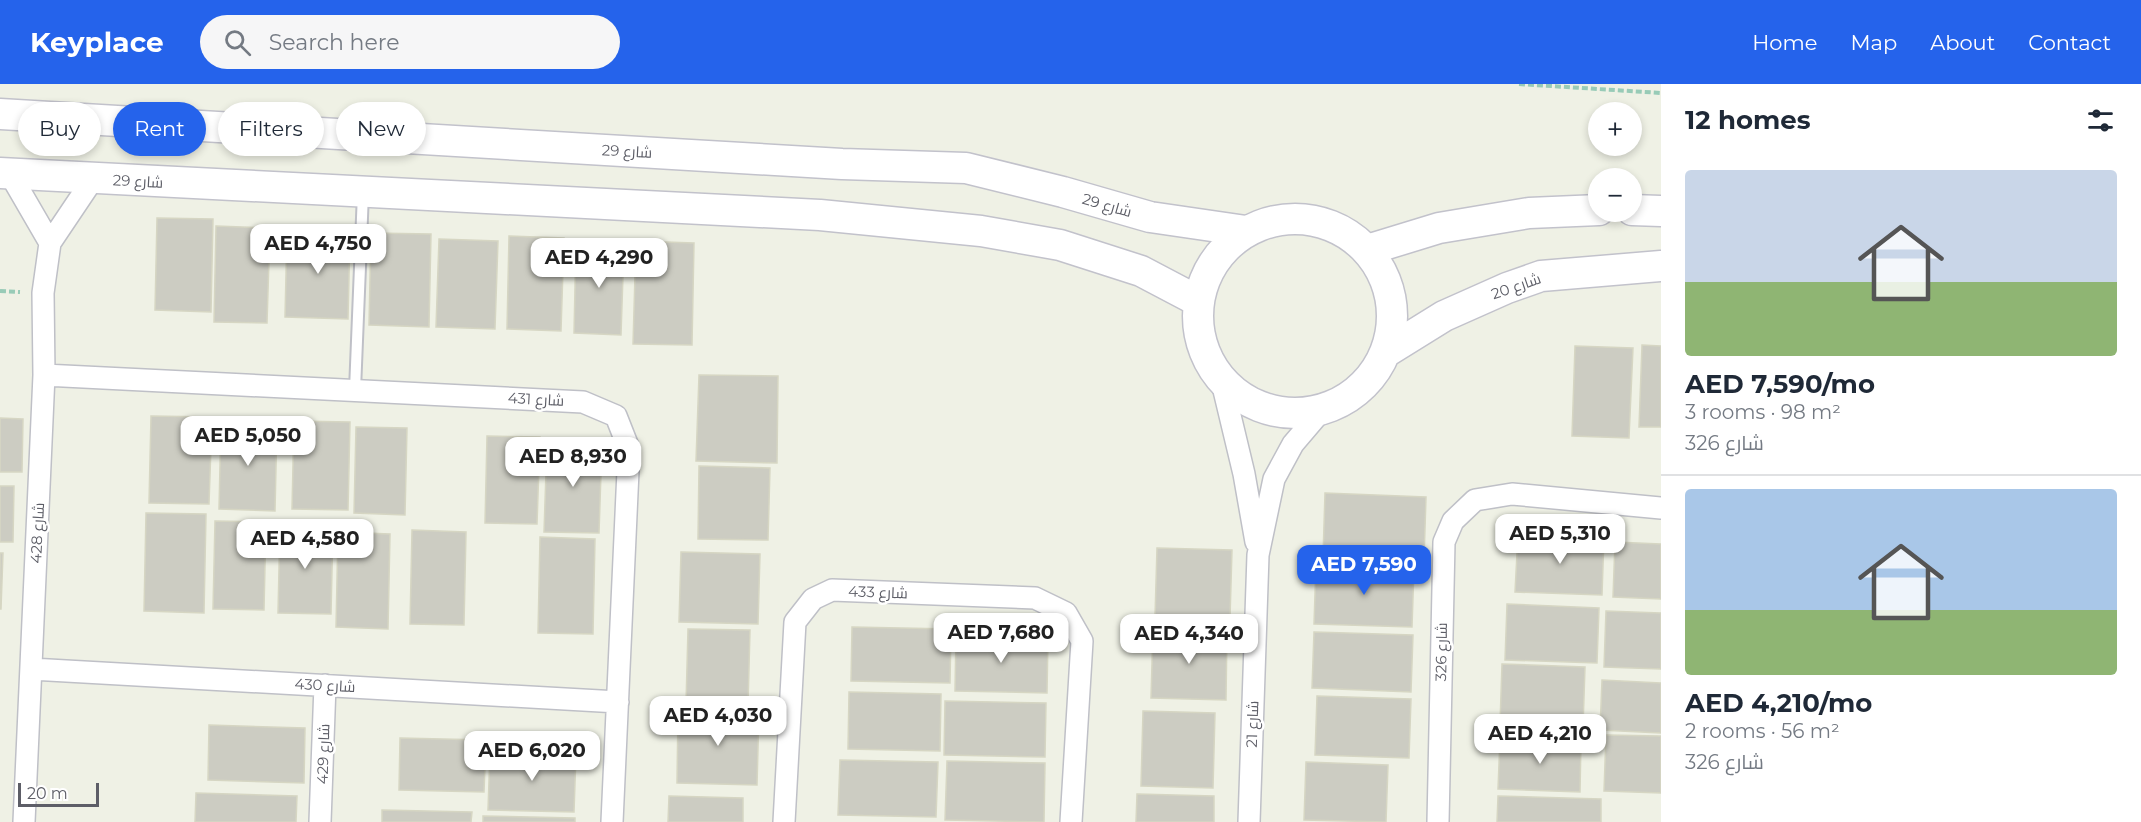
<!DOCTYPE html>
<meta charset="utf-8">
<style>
:root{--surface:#fff;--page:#f6f6f7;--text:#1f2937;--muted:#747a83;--line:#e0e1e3;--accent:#2563eb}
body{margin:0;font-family:Montserrat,Cairo,sans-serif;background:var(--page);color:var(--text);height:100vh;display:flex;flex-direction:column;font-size:22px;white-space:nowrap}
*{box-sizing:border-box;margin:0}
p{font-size:20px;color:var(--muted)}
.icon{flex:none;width:33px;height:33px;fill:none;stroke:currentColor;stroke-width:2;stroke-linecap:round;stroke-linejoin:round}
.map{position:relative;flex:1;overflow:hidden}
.sheet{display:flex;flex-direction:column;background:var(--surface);width:480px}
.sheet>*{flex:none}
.guide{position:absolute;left:18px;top:18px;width:570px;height:54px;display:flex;gap:12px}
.fabs{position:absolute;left:1588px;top:18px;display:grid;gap:12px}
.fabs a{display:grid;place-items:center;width:54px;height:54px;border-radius:50%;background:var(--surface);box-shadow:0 3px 9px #0003;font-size:30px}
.scale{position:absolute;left:18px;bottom:15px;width:81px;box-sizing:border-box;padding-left:6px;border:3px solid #5d5e67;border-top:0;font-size:16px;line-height:21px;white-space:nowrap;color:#5d5e67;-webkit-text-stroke:4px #fff;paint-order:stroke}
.price{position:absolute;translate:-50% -51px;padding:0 14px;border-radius:12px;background:#fff;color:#222;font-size:20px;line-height:39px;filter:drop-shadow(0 2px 3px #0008)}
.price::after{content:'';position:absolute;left:50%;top:36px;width:18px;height:14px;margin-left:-9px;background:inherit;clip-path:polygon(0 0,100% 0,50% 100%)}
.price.active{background:var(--accent);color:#fff}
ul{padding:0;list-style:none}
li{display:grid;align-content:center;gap:12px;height:318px;padding:0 24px}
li+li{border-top:2px solid var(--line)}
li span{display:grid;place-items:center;height:186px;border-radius:6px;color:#555}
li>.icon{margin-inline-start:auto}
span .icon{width:108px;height:108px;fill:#fffc;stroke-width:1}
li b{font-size:26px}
h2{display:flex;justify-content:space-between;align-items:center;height:72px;padding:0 24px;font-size:26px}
.tag{padding:0 21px;border-radius:27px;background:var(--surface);box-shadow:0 3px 9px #0003;font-size:21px;line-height:54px}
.tag.active{background:var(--accent);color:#fff}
header{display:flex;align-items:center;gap:36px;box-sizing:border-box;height:84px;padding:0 30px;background:var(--accent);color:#fff}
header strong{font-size:28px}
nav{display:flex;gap:33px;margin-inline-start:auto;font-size:21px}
.search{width:420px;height:54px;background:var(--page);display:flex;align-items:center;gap:15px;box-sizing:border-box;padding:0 21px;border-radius:33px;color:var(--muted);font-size:22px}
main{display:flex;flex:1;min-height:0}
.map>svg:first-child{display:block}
.building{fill:#ccccc2;stroke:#d6d6c3;stroke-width:1.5}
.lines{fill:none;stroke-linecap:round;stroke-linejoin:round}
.lane-casing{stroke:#bfc0c7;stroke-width:14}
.street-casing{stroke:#bfc0c7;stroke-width:24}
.secondary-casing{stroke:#c2c2cb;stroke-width:33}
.path{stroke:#98cbb7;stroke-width:4;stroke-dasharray:6 3;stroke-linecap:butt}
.lane{stroke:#fff;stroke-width:10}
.street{stroke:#fff;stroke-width:21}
.secondary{stroke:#fff;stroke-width:30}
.labels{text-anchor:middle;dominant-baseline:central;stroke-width:5;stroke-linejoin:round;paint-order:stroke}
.street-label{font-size:15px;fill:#5d5e67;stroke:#fff}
</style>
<header>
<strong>Keyplace</strong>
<div class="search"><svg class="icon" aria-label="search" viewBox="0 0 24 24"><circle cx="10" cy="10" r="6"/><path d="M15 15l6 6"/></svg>Search here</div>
<nav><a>Home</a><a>Map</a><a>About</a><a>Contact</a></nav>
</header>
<main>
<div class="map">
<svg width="1661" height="738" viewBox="0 0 1661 738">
<rect width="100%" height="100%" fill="#eff1e5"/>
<path class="building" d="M157,134L213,135L211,228L155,226Z
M216,142L270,144L267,239L214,238Z
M287,148L350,149L348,235L285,233Z
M371,149L431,150L429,243L369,241Z
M509,152L564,154L561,247L507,245Z
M439,155L498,157L495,245L436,243Z
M636,157L694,159L692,261L633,260Z
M576,159L624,161L621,251L574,249Z
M1642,261L1661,262V343H1639Z
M1575,262L1633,264L1629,354L1572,352Z
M699,291L778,292L777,379L696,377Z
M151,332L212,333L209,420L149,419Z
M0,334L23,335L22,388H0Z
M294,337L350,338L348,426L292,425Z
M221,339L277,340L275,427L219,425Z
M356,343L407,344L405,431L354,429Z
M487,352L540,353L537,440L485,439Z
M547,358L602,359L599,449L544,448Z
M699,382L770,384L768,456L698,455Z
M0,402H14L13,458H0Z
M1325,409L1426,413L1424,476L1323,473Z
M146,429L206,430L204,529L144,527Z
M215,437L266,438L264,526L213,525Z
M280,441L333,443L331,530L278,529Z
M412,446L466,448L464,541L410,540Z
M338,448L390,450L388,545L336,543Z
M1518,450L1604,453L1602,511L1515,508Z
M540,453L595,455L593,550L538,549Z
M1615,458L1661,460V515L1613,513Z
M1157,464L1232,466L1230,534L1155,533Z
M681,468L760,470L758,540L679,538Z
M0,469H3L1,525H0Z
M1316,481L1414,484L1412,543L1314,540Z
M1507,520L1599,524L1597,579L1505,576Z
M1606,527L1661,529V585L1604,583Z
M852,543L951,545L950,599L851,597Z
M688,545L750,546L748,621L686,620Z
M1153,545L1227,547L1226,616L1151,614Z
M1314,548L1413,551L1411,608L1312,604Z
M956,550L1048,553L1047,609L955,607Z
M1502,580L1585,583L1583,643L1500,640Z
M1602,596L1661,599V649L1600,646Z
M849,608L941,610L940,667L848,665Z
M1317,612L1411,615L1409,674L1315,671Z
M945,617L1046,619L1045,673L944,671Z
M678,626L759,628L757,701L677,699Z
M1143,627L1215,629L1213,704L1141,702Z
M209,641L305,644L304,699L208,696Z
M1606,651L1661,652V709L1604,707Z
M400,654L486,656L484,708L399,706Z
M1500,655L1581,657L1580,708L1498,705Z
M490,668L576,670L574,728L488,726Z
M840,676L938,678L936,733L838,731Z
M947,677L1045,679L1044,738L945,736Z
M1306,678L1388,681L1386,738L1304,736Z
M196,709L297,712L296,738H195Z
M1137,710L1214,712V738H1136Z
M669,712L743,714V738H668Z
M1498,712L1601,715V738H1497Z
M382,726L472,728L471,738H382Z
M483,732L575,734V738H483Z"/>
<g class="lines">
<defs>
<path id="lane" d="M355,306L363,109"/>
<path id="street" d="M10,90L50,159
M44,291L583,318L616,332L629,365L612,738
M1222,298L1244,390L1256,458
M31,585L618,618
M24,738L44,291L43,209L50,159L93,95
M320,738L325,601
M784,738L795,538L813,515L832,506L1035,514L1066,529L1082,557L1071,738
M1249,738L1258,471L1274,395L1293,360L1322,326
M1438,738L1444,458L1453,437L1475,416L1512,410L1661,424"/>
<path id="secondary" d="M0,30L842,80L966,84L1063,108L1150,133L1246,147
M0,89L820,131L981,147L1060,161L1141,187L1198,217
M1632,126L1661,127
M1198 232a97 97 0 1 1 194 0a97 97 0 1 1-194 0Z
M1367,166L1439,144L1529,129L1599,126
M1386,268L1444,232L1507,204L1541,192L1661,182"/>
</defs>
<use href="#lane" class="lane-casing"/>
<use href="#street" class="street-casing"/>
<use href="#secondary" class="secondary-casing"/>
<path class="path" d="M1519,0L1661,9
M0,207L20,208"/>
<use href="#lane" class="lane"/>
<use href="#street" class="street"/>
<use href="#secondary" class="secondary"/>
</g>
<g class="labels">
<g class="street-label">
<text transform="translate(627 67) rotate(3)">شارع 29</text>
<text transform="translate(138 97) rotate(3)">شارع 29</text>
<text transform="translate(1107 121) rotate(16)">شارع 29</text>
<text transform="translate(1516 202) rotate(-19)">شارع 20</text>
<text transform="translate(536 315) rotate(3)">شارع 431</text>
<text transform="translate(37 449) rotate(-87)">شارع 428</text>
<text transform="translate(878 508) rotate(2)">شارع 433</text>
<text transform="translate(1441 568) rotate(-89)">شارع 326</text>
<text transform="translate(325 601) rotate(3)">شارع 430</text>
<text transform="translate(1252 640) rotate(-88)">شارع 21</text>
<text transform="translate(323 670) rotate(-88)">شارع 429</text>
</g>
</g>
</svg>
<div class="fabs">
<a>+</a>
<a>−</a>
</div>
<div class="scale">20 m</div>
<b class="price" style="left:318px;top:191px">AED 4,750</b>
<b class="price" style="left:599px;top:205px">AED 4,290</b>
<b class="price" style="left:248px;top:383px">AED 5,050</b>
<b class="price" style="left:573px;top:404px">AED 8,930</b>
<b class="price" style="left:1560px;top:481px">AED 5,310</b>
<b class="price" style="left:305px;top:486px">AED 4,580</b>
<b class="price active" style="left:1364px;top:512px">AED 7,590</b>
<b class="price" style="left:1001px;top:580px">AED 7,680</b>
<b class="price" style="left:1189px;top:581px">AED 4,340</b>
<b class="price" style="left:718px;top:663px">AED 4,030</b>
<b class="price" style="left:1540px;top:681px">AED 4,210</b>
<b class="price" style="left:532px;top:698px">AED 6,020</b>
<div class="guide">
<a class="tag">Buy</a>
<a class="tag active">Rent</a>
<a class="tag">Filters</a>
<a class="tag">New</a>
</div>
</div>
<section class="sheet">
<h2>12 homes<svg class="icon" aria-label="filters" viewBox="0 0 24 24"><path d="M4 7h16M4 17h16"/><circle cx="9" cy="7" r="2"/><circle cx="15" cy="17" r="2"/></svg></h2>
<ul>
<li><span style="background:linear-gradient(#c9d6e8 60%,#8fb573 0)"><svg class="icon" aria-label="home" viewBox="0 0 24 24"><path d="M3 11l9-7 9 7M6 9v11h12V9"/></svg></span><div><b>AED 7,590/mo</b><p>3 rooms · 98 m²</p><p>شارع 326</p></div></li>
<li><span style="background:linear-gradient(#a9c7e8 65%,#8fb573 0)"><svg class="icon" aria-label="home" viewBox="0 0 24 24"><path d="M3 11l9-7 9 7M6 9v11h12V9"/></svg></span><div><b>AED 4,210/mo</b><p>2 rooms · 56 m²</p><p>شارع 326</p></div></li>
</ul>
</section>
</main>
